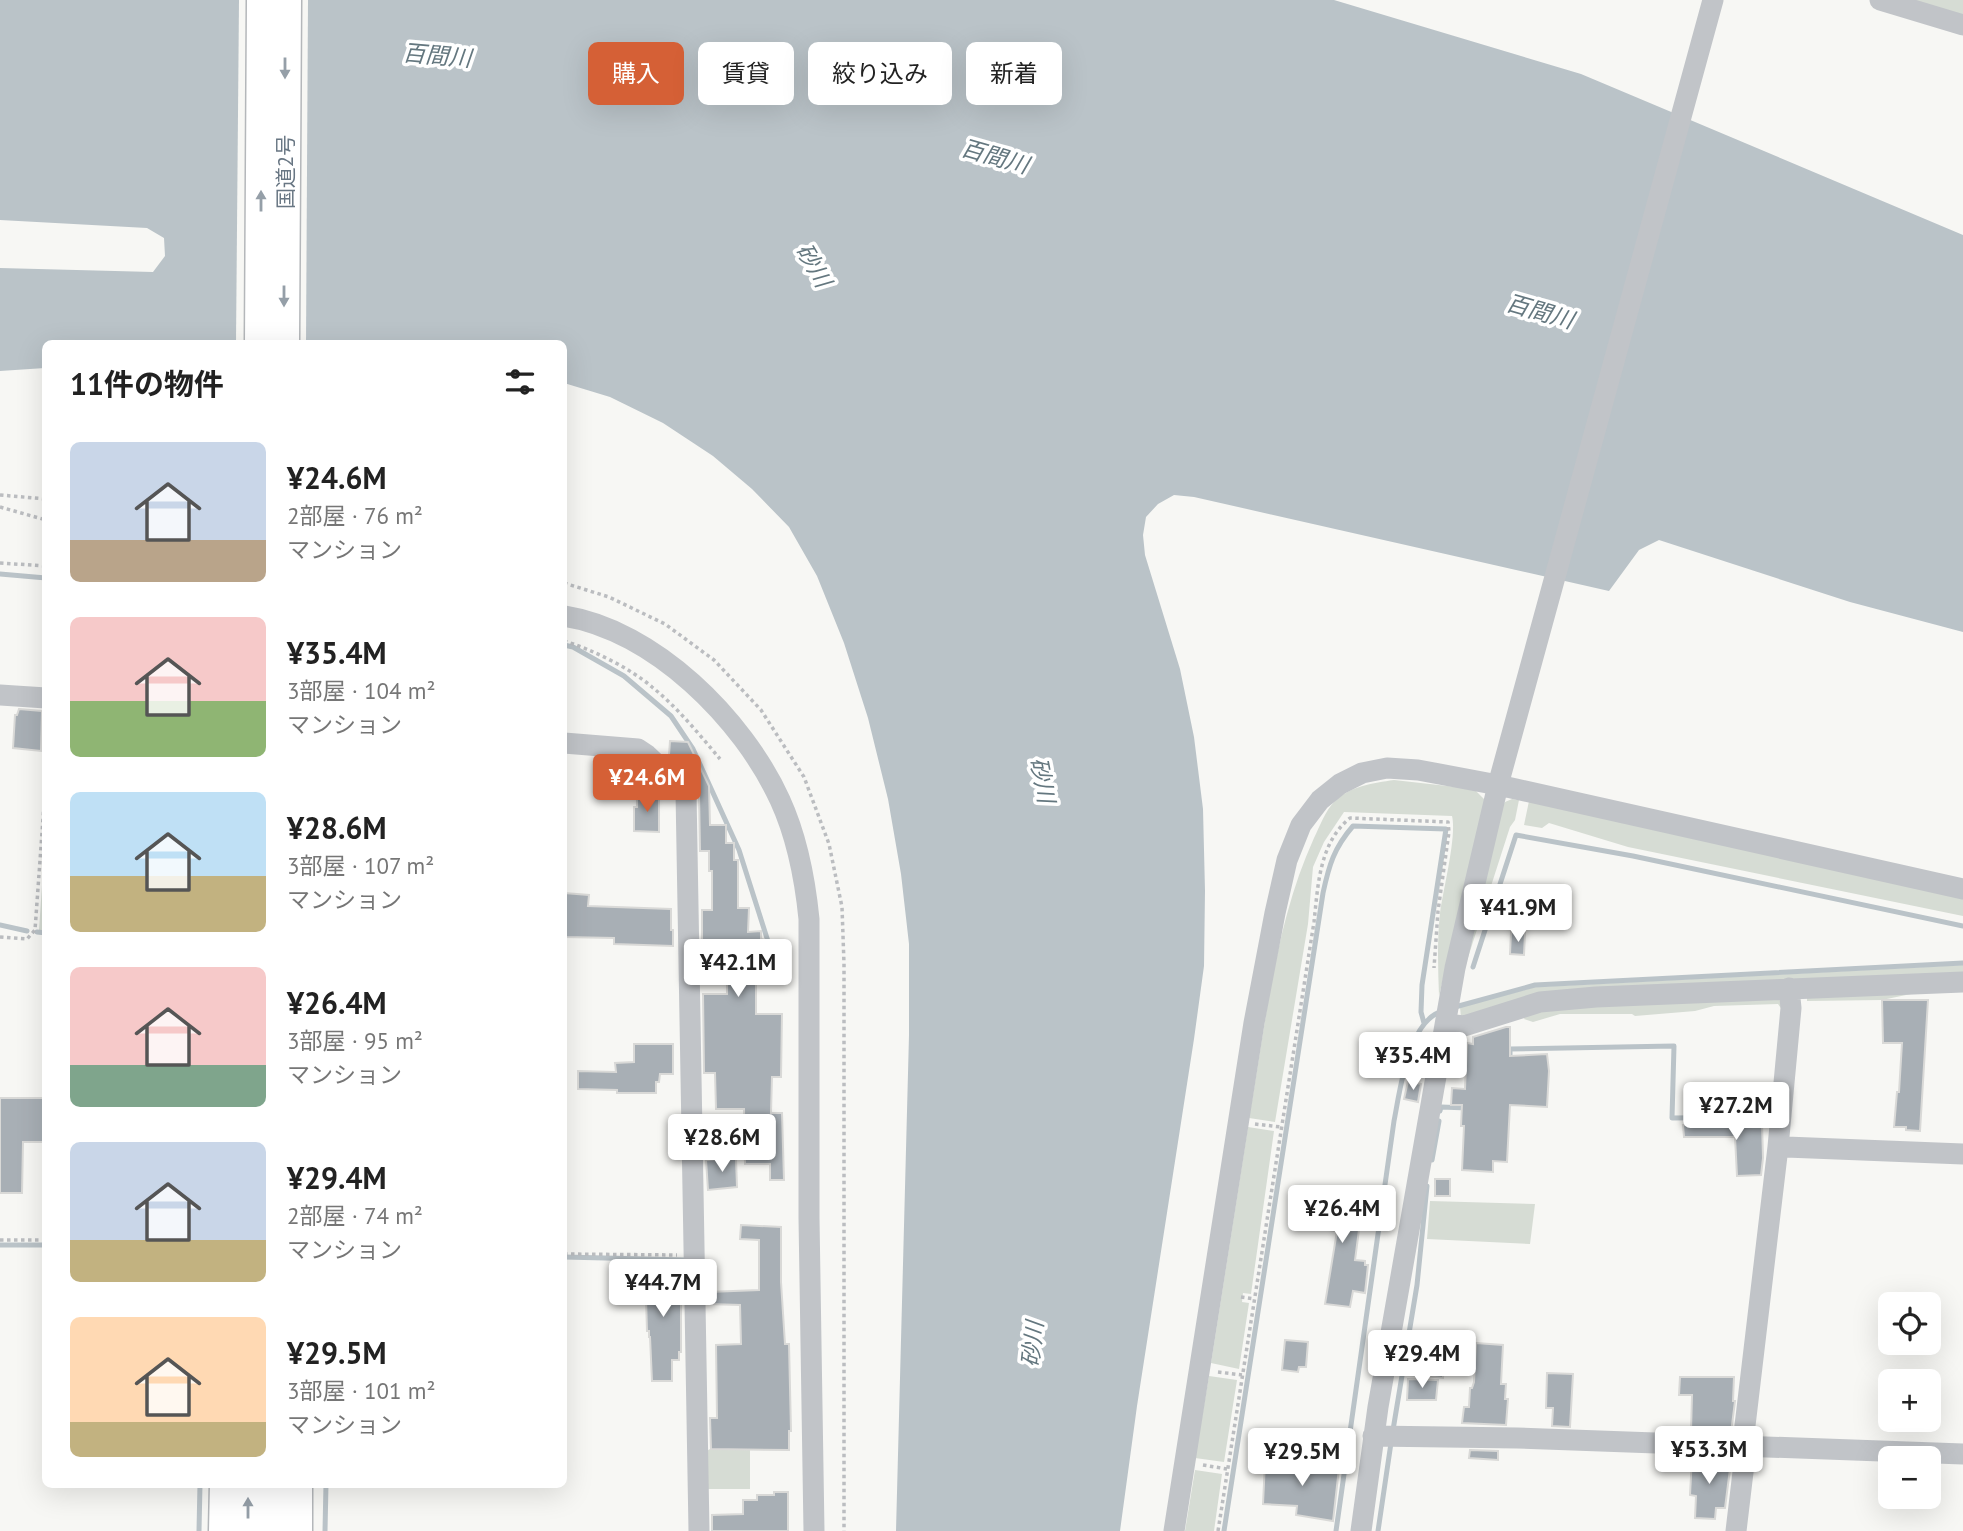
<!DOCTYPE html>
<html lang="ja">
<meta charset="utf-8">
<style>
:root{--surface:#fff;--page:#f2f2f2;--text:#222;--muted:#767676;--accent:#d56036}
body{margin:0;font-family:"PT Sans","Noto Sans JP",sans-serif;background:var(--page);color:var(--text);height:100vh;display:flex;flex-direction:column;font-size:26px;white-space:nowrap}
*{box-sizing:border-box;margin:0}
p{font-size:23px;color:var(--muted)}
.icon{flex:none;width:38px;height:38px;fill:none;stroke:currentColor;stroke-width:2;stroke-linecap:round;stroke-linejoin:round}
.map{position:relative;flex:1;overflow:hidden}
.side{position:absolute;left:42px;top:340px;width:525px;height:1148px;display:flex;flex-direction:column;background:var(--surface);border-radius:10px;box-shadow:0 7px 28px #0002}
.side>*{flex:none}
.hud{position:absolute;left:588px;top:42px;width:665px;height:63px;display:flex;gap:14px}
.buttons{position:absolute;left:1878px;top:1292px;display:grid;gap:14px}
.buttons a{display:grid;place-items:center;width:63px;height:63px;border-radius:10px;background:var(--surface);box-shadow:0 7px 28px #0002;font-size:35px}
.price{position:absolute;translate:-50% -60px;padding:0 16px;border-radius:7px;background:#fff;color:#222;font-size:23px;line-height:46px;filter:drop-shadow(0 2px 4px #0008)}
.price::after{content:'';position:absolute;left:50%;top:42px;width:21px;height:16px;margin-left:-10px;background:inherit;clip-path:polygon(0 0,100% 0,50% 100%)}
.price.selected{background:var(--accent);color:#fff}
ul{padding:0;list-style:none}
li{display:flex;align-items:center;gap:21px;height:175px;padding:0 28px}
li span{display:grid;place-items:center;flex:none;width:196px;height:140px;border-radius:10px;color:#555}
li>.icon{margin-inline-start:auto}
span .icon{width:84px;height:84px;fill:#fffc;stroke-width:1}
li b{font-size:30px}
h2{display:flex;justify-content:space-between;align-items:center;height:84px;padding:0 28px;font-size:30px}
.chip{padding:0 24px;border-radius:10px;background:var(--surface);box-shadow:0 7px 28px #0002;font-size:24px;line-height:63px}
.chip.selected{background:var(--accent);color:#fff}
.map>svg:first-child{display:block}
.green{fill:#d6dcd4}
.water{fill:#bac3c8}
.pier{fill:#f7f7f4}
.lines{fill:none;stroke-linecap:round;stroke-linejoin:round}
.stream{stroke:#bac3c8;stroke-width:5}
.building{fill:#a8afb5;stroke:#d9d9d7;stroke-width:2}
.highway-casing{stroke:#b4b7ba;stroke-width:33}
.path{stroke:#bbbdc0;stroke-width:3.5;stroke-dasharray:3.5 3.5;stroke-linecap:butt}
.minor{stroke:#c1c4c8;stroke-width:21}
.highway{stroke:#fff;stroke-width:30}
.oneway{fill:#959fa8}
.labels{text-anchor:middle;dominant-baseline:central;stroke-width:7;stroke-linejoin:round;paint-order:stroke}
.street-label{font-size:21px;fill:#687683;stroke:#fff}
.water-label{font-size:23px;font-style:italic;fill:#64777f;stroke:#fff}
</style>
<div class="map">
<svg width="1963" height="1531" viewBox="0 0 1963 1531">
<rect width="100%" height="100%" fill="#f7f7f4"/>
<path class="green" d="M1914,0H1963V16Z
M1394,780L1474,789L1485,800L1439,996C1438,968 1437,941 1440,913C1443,890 1457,836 1452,816L1344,812L1324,842L1313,867L1308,924L1275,1122L1249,1118C1266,1024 1274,926 1314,838C1320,826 1325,811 1335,801C1351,786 1373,783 1394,780Z
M1512,799L1519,800L1515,820L1510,827L1463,973L1498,813L1505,802Z
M1529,801L1963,898V916L1628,847L1549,823L1542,828L1524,825Z
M44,856H46L45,931L39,930Z
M1963,965V978L1461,1018L1460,1007L1535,987Z
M1930,990L1882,1000L1807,1001V997Z
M1777,995L1784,1002L1783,1011L1778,1004L1714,1006L1695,1011L1635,1016L1632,1014H1560L1533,1022L1524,1019L1528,1011Z
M1248,1127L1274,1131L1251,1294L1243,1293L1242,1302L1249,1303L1239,1369L1211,1363Z
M1430,1201L1535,1204L1530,1244L1427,1239Z
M1209,1376L1237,1380L1224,1462L1195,1458Z
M710,1449L750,1450V1489H705V1452Z
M1195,1470L1222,1474L1214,1531H1185Z"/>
<path class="water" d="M0,0H1334L1581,74L1963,235V632L1850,602L1659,540L1639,550L1609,591L1194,497L1174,495L1158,504L1146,517L1143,535L1145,555L1180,669L1194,737L1203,809L1205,891L1204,966L1194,1039L1137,1406L1120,1531H896L909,1035V944L901,874L888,799L868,718L844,643L817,576L789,527L752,489L713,456L663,423L610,397L564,383V343H46L45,368L0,371V268L153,272L165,256L164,238L147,228L0,220Z"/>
<path class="pier" d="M239,0H308L306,343H236Z"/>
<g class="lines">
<path class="stream" d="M0,574L46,578
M564,645L573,647L624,676L671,716L693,749L739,850L779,976
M0,925L27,931
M37,932L46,933
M1473,967L1516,835L1633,856L1963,926
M1455,1007L1535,985L1963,963
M1510,1056V1049L1674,1046L1672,1118L1772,1117
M1440,1111L1441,1107L1468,1108
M1432,1160L1439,1121
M0,1245H46
M564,1257L686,1260
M1393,1430L1417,1285L1427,1186
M199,1531L200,1484
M325,1531L326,1484
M1224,1531L1323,893C1329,865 1334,848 1353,826L1446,829L1422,985L1421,1012L1424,1023
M1336,1531L1394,1121C1400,1091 1408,1020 1443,1011
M1378,1531L1391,1443"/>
</g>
<path class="building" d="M19,709L42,711L41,751L13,748L15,715H17Z
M670,741L688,742L709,786L710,825H726V843H734V860H738V908H749L748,932L761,931V939L766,940V955H771V979H756V1014H782L781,1077H772L771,1113H782L784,1180H770V1164H745L744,1109H716L715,1073H704L703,994H727V959H702V910H712V871H709V851H700L699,792L698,786L692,780V757L669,755Z
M637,796H659V832L634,831V807H637Z
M564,893L589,895L588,906L671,909V930H673V946L614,944V938L564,937Z
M1511,932L1525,933L1524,955L1510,954Z
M1882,1000H1928L1920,1131L1906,1130V1127H1894L1897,1092H1899L1902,1043H1883Z
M1506,1027H1510V1056L1547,1054L1549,1071L1547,1107L1510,1105L1507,1162L1493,1161V1172L1462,1170L1464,1126H1461L1462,1105H1451L1452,1088L1465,1089L1467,1043L1473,1044V1037Z
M634,1044H673V1074H660L659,1082H656V1093H617V1090L578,1089V1071L616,1072L615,1063L634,1062Z
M1408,1081L1421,1084L1418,1102L1404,1099Z
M0,1098H46V1142H23L22,1193H0Z
M1722,1121V1123L1762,1122L1763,1158L1761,1175L1737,1176L1735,1137H1684L1683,1125Z
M736,1158L737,1187L708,1190L706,1160Z
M1435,1179H1450V1196H1435Z
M1333,1189L1364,1192L1355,1260L1365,1261V1265H1368L1365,1293L1353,1291L1350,1307L1325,1304L1337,1231L1306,1227L1308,1206L1331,1208Z
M741,1225L781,1227V1282L785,1344H789L791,1431H789V1450L711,1449L710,1418H717L716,1345L741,1344L740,1305L708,1304V1292L759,1290V1240L740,1239Z
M672,1263L673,1279H681V1352H679V1360H672V1381H652L650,1337H649V1331H647L645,1264Z
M1285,1340L1308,1342L1306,1367H1299L1298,1372L1282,1370Z
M1476,1343L1503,1345L1501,1384H1506L1505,1399H1508L1506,1425L1462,1423L1464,1407H1469L1470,1388H1472L1474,1382Z
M1427,1359L1444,1361L1443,1378L1426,1376Z
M1547,1373L1573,1374L1570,1427L1552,1426L1553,1408H1546Z
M1680,1377H1734L1733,1401H1735L1731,1433L1691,1431L1692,1395H1679Z
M1408,1379L1438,1380L1436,1400H1407Z
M1470,1450L1498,1451V1460L1469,1458Z
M1692,1457L1723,1459L1722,1468L1730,1469L1725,1508H1716L1715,1519L1695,1518L1696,1496L1690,1495Z
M1296,1461L1339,1468L1333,1521L1296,1515L1297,1506L1263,1504L1265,1462L1295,1464Z
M774,1492H788V1531H712V1515L743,1514V1500H757V1495H774Z"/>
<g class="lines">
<defs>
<path id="highway" d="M260,343L262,0
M284,343L286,0
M297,1484V1531
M224,1531L225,1484
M248,1531V1484
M272,1531L273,1484"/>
</defs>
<use href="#highway" class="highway-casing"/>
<path class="path" d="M0,495L46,499
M0,507L46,520
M0,563L46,566
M564,583L609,597L665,624L714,660L761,710L804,777L829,844L842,907L844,964V1531
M564,641C591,649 630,668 652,687C677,707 699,734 720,759
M0,937L27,939L35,930L46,777
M1255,1124L1281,1127
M0,1240H46
M564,1254L677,1255
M1241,1297L1254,1299
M1218,1372L1242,1375
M1203,1465L1227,1469
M1218,1531L1314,922C1318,886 1319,843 1350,818L1448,822L1449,832L1438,911L1434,968"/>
<path class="minor" d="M1880,0L1963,25
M564,616C654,630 743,719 780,800C797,837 805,879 809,919V1218L814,1531
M0,695L46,698
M564,743L638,749L647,755L686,792L699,1531
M1446,1024L1464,1026L1540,1002L1596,997L1963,982
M1786,1147L1963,1154
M1373,1436L1517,1438L1963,1454
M1174,1531L1254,1023L1275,913L1287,860L1301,825L1320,800L1340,784L1362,773L1387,768L1418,770L1498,785L1963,889
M1361,1531L1378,1407L1455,968L1498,785L1713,0
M1736,1531L1746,1447L1744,1434L1778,1147L1791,1008L1789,988"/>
<use href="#highway" class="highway"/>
</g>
<defs><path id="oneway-solid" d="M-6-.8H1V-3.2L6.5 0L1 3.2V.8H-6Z" transform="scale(1.75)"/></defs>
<g class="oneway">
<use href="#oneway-solid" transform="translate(285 68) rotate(90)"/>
<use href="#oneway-solid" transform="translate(261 201) rotate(-90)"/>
<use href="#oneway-solid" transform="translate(284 296) rotate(90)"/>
<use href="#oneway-solid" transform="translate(248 1508) rotate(-90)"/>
</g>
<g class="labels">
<g class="street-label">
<text transform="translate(285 172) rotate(-90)">国道2号</text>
</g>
<g class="water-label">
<text transform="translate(437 55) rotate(5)">百間川</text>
<text transform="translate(995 156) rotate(16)">百間川</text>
<text transform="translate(814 265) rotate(60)">砂川</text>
<text transform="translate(1540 311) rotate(16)">百間川</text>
<text transform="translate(1043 780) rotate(79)">砂川</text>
<text transform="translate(1032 1344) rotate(-84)">砂川</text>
</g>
</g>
</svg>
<div class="buttons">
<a><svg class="icon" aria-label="locate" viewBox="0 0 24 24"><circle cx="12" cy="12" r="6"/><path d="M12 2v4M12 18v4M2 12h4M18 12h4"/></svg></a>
<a>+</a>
<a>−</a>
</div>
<b class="price selected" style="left:647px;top:814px">¥24.6M</b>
<b class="price" style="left:1518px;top:944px">¥41.9M</b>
<b class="price" style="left:738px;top:999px">¥42.1M</b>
<b class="price" style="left:1413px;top:1092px">¥35.4M</b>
<b class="price" style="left:1736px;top:1142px">¥27.2M</b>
<b class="price" style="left:722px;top:1174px">¥28.6M</b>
<b class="price" style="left:1342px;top:1245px">¥26.4M</b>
<b class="price" style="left:663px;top:1319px">¥44.7M</b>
<b class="price" style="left:1422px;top:1390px">¥29.4M</b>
<b class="price" style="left:1709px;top:1486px">¥53.3M</b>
<b class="price" style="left:1302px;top:1488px">¥29.5M</b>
<div class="hud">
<a class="chip selected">購入</a>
<a class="chip">賃貸</a>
<a class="chip">絞り込み</a>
<a class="chip">新着</a>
</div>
<section class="side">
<h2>11件の物件<svg class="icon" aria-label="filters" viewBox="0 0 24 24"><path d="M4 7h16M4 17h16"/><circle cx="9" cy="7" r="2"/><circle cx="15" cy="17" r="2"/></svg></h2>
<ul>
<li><span style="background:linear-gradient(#c9d6e8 70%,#b9a48a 0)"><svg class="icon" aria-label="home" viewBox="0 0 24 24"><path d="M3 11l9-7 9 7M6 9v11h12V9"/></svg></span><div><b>¥24.6M</b><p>2部屋 · 76 m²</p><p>マンション</p></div></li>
<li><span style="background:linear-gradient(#f6c9c9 60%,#8fb573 0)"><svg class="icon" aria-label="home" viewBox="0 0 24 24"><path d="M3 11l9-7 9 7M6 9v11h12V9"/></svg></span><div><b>¥35.4M</b><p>3部屋 · 104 m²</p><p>マンション</p></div></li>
<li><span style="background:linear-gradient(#bfe0f5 60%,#c2b280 0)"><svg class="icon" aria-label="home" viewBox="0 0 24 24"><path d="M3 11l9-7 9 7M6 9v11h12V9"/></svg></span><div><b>¥28.6M</b><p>3部屋 · 107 m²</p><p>マンション</p></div></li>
<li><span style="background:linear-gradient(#f6c9c9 70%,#7fa58c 0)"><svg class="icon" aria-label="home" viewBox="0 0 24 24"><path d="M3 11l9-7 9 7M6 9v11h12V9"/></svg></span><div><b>¥26.4M</b><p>3部屋 · 95 m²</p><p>マンション</p></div></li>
<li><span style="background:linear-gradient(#c9d6e8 70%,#c2b280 0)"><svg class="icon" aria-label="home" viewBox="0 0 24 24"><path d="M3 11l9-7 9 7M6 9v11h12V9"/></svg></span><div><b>¥29.4M</b><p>2部屋 · 74 m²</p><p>マンション</p></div></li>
<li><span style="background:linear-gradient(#ffd9b3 75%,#c2b280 0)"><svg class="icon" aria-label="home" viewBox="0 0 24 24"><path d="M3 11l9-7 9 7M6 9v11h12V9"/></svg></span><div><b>¥29.5M</b><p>3部屋 · 101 m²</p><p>マンション</p></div></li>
</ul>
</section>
</div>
